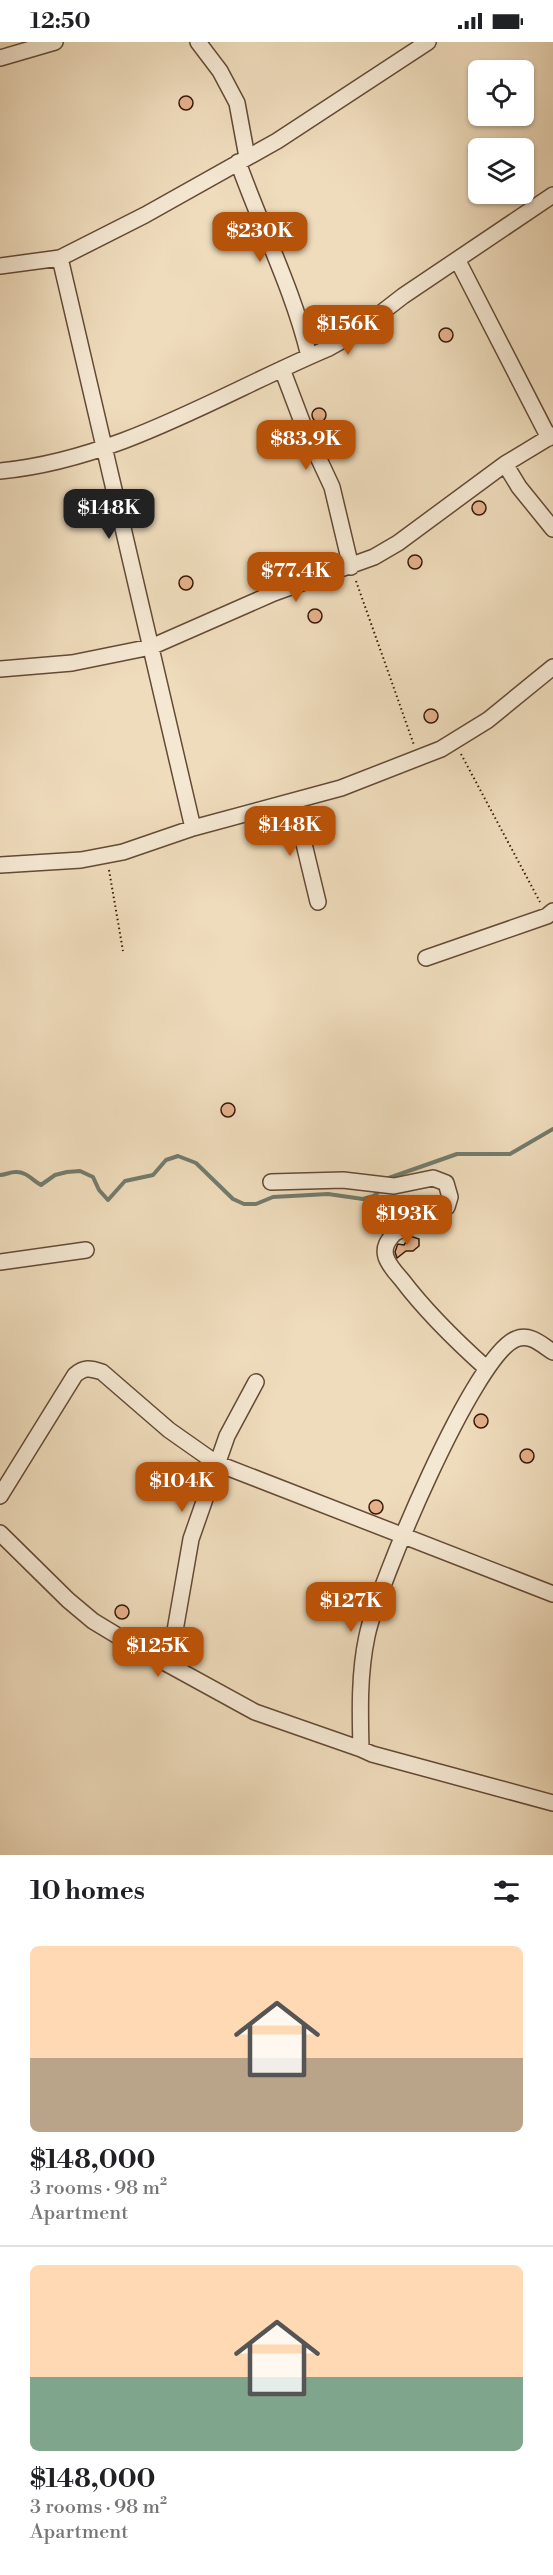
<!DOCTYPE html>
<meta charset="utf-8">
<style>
:root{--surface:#fff;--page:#f2f2f2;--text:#202124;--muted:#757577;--line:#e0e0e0;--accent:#b45309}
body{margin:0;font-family:"Libre Bodoni",serif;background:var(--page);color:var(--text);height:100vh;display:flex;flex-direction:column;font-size:22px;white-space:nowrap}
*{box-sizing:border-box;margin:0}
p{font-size:20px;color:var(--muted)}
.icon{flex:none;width:33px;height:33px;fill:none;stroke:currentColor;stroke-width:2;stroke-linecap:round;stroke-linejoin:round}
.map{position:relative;height:1813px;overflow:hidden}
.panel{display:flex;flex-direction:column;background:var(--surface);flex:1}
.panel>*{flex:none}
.buttons{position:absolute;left:468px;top:18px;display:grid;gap:12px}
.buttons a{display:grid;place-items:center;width:66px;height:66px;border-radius:9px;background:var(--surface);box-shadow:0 2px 4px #0004;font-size:30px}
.price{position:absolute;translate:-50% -51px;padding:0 14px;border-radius:12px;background:var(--accent);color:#fff;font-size:20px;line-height:39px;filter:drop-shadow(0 2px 3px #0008)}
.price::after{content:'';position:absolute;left:50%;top:36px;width:18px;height:14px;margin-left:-9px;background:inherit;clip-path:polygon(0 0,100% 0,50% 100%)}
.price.active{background:#222;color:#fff}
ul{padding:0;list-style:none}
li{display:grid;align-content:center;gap:12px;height:318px;padding:0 30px}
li+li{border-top:2px solid var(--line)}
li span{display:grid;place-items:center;height:186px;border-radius:9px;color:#555}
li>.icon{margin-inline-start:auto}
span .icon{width:108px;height:108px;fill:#fffc;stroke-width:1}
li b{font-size:26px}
h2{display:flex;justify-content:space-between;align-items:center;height:72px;padding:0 30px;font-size:26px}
.status{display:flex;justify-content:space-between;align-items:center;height:42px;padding:0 30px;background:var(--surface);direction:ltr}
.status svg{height:16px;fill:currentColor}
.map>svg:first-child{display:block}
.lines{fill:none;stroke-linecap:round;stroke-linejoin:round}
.stream{stroke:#727b6d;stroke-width:4}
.building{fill:#e5b08a;stroke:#351a09;stroke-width:1.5}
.minor-casing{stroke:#644a36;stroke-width:18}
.path{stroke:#351a09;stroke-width:2;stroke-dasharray:1.5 3;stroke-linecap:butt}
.minor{stroke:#f5e8d3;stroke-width:15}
</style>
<div class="status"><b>12:50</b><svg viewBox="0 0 49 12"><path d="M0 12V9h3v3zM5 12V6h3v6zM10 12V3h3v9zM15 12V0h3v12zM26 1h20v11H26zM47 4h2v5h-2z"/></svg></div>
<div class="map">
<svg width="553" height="1813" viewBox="0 0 553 1813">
<rect width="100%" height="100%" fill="#efdcbc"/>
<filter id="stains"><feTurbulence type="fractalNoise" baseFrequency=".00333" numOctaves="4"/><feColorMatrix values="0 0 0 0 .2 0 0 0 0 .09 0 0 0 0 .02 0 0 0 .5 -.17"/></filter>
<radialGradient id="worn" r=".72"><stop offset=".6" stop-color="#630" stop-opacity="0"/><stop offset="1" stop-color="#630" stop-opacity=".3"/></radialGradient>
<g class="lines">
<path class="stream" d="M0,1133C5,1133 10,1130 15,1130C26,1129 32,1138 41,1143L55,1133L67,1130L80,1129L93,1135L99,1148L108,1158L125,1139L153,1133L166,1118L178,1114L196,1121L233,1157L244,1162H256L273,1155L328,1152L363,1157L374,1154L379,1149
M383,1138L457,1112H510L553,1087"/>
</g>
<path class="building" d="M179 61a7 7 0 1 1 14 0a7 7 0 1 1-14 0Z
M439 293a7 7 0 1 1 14 0a7 7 0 1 1-14 0Z
M312 373a7 7 0 1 1 14 0a7 7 0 1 1-14 0Z
M472 466a7 7 0 1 1 14 0a7 7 0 1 1-14 0Z
M408 520a7 7 0 1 1 14 0a7 7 0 1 1-14 0Z
M179 541a7 7 0 1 1 14 0a7 7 0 1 1-14 0Z
M308 574a7 7 0 1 1 14 0a7 7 0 1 1-14 0Z
M424 674a7 7 0 1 1 14 0a7 7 0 1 1-14 0Z
M221 1068a7 7 0 1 1 14 0a7 7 0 1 1-14 0Z
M410,1194L419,1197V1204L413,1209H406L397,1216L395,1210L397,1204L398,1202L404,1203Z
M474 1379a7 7 0 1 1 14 0a7 7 0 1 1-14 0Z
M520 1414a7 7 0 1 1 14 0a7 7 0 1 1-14 0Z
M369 1465a7 7 0 1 1 14 0a7 7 0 1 1-14 0Z
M115 1570a7 7 0 1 1 14 0a7 7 0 1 1-14 0Z"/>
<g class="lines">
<defs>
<path id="minor" d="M198,0L220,29L237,61L247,115
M428,0L277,99L145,173L60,216L193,786L341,746L441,707L488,678L553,625
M0,16L55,0
M238,120C261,185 293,247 309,314
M458,219L549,396
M0,224L60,216
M282,327L304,385L332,445L351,525
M505,422L519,445L553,487
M0,429C118,418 222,351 329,306L354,292L403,254L553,153
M0,627L72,621L151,605L274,551L374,515L398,501L505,422L553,393
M291,760L298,777L318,860
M0,823L81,818L123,810L193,786
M426,916L547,874L553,869
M271,1140L343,1138L394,1144L433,1136L446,1141L450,1155L447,1165L395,1191C388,1198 383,1205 386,1215C389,1224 397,1232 402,1238C427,1271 456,1299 486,1326
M0,1220L86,1208
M553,1310C542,1303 530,1291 516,1297C474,1313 377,1545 367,1594C359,1631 360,1670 361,1707L372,1712L553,1761
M0,1454L75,1333C84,1325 90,1326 102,1330L169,1388L216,1421L553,1552
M0,1491L68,1558L93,1579L131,1602L255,1670L361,1707
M169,1623L191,1497L227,1394L256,1340"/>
</defs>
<use href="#minor" class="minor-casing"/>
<path class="path" d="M356,539L414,703
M461,712L540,860
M109,828L123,909"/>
<use href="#minor" class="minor"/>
</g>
<rect width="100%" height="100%" filter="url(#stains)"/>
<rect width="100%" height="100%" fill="url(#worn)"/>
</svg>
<div class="buttons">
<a><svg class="icon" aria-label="locate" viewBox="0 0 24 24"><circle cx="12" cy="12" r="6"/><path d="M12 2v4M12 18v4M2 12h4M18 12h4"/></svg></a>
<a><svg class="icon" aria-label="layers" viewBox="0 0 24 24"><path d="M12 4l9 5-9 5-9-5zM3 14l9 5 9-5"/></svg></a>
</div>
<b class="price" style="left:260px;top:221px">$230K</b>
<b class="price" style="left:348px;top:314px">$156K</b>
<b class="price" style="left:306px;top:429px">$83.9K</b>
<b class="price active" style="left:109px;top:498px">$148K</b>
<b class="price" style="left:296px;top:561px">$77.4K</b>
<b class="price" style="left:290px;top:815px">$148K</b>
<b class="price" style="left:407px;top:1204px">$193K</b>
<b class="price" style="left:182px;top:1471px">$104K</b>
<b class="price" style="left:351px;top:1591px">$127K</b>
<b class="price" style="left:158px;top:1636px">$125K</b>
</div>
<section class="panel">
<h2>10 homes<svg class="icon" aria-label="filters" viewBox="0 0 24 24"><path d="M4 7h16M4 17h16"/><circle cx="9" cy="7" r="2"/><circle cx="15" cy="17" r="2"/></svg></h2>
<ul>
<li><span style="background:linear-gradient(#ffd9b3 60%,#b9a48a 0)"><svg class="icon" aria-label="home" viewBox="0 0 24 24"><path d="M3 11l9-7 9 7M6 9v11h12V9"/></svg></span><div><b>$148,000</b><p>3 rooms · 98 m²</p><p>Apartment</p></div></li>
<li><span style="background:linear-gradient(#ffd9b3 60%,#7fa58c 0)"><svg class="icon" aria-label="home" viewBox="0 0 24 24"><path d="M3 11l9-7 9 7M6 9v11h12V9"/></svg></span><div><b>$148,000</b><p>3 rooms · 98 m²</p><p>Apartment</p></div></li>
</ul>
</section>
